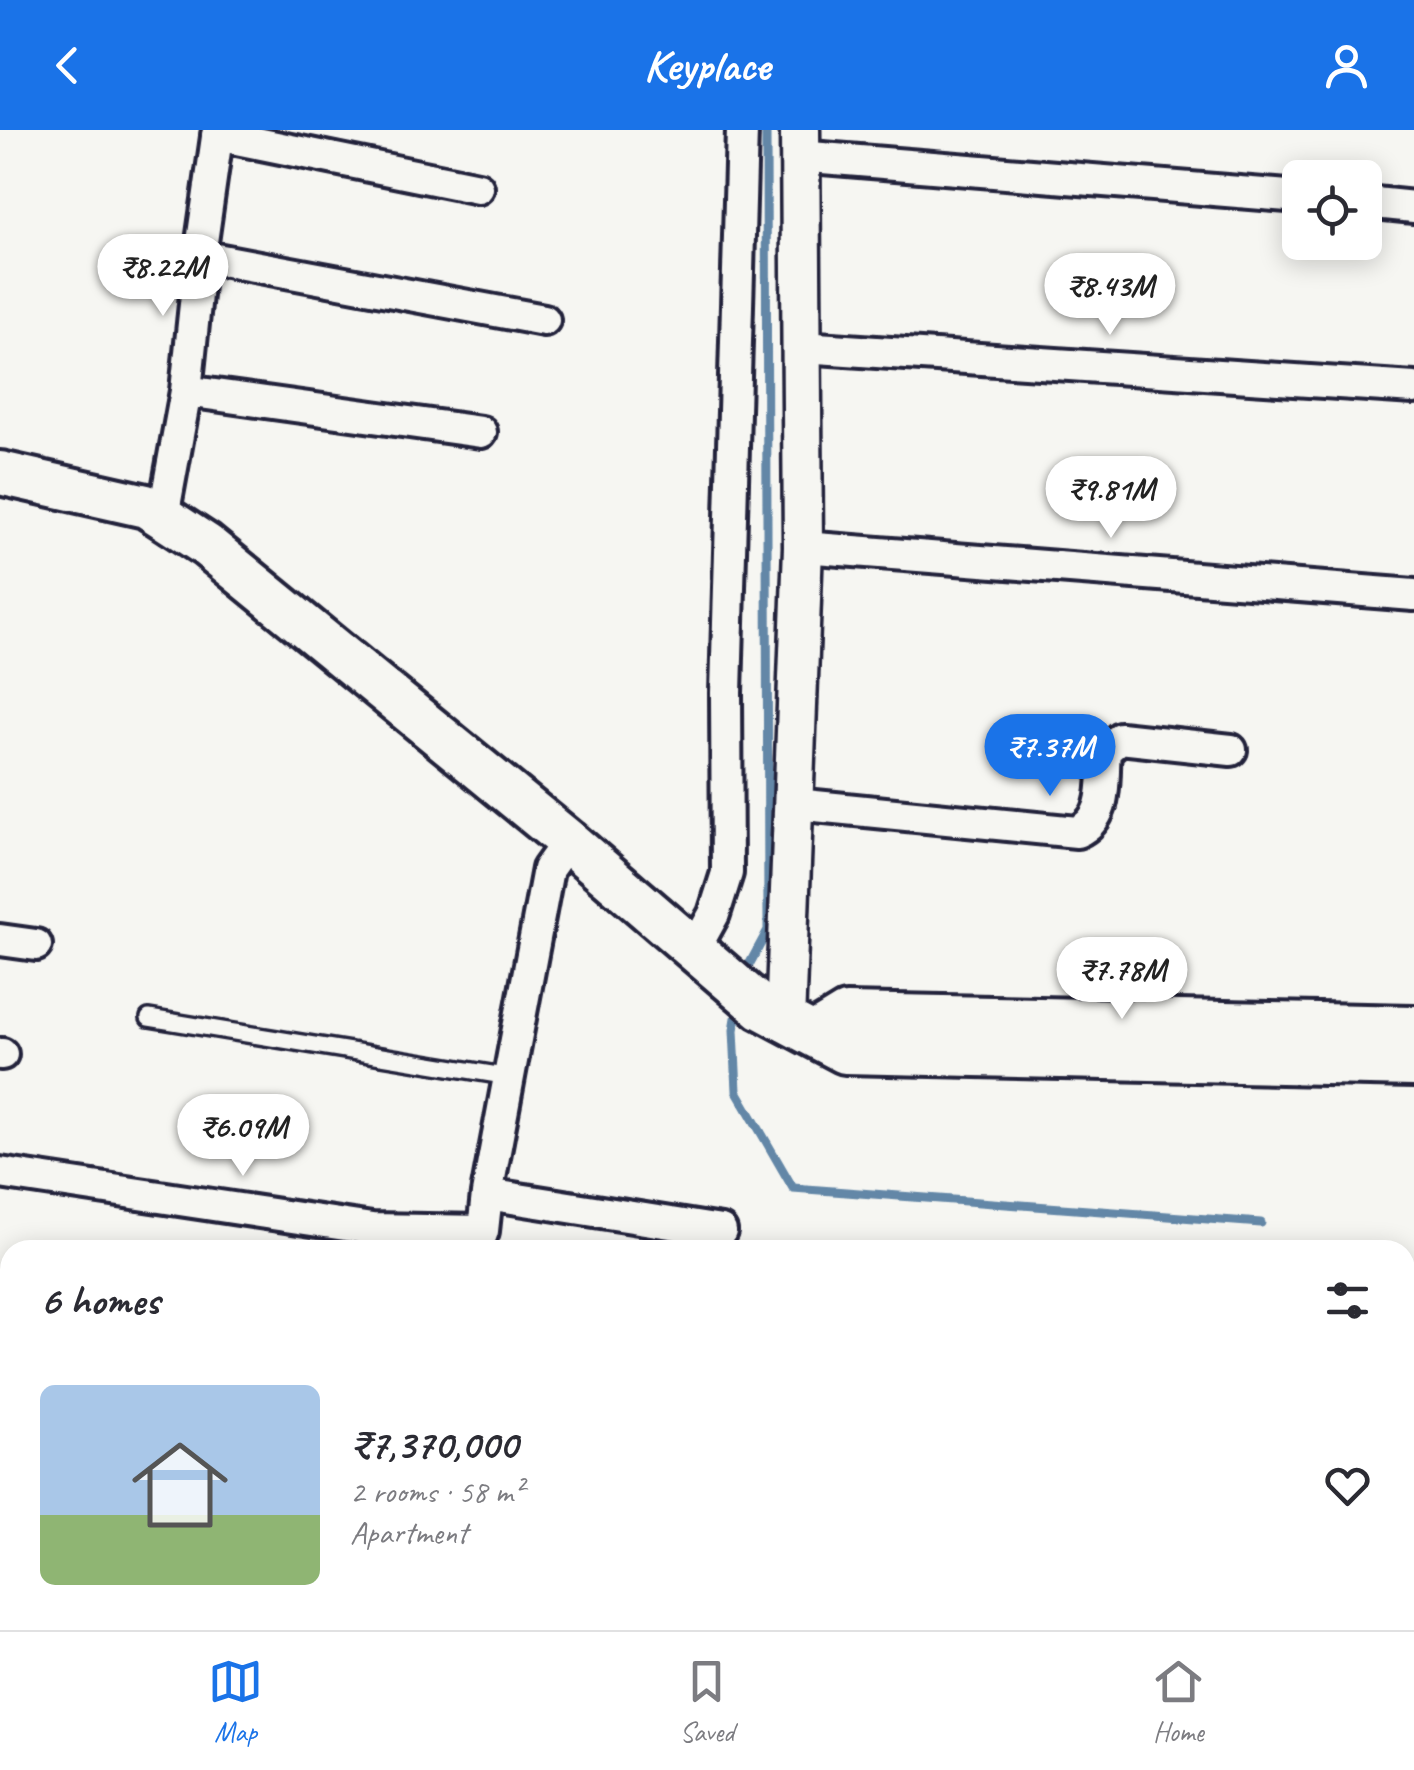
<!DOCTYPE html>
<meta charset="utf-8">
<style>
:root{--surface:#fff;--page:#f7f7f7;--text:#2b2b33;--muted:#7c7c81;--line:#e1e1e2;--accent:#1a73e8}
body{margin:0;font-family:Caveat,sans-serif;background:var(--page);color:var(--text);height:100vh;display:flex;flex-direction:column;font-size:38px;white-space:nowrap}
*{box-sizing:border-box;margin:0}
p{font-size:32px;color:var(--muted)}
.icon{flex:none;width:55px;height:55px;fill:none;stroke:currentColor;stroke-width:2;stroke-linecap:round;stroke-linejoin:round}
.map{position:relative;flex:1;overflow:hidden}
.panel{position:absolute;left:0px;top:1110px;width:1415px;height:390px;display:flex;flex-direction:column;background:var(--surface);border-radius:30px 30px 0 0;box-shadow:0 5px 25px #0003}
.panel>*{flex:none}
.fabs{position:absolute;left:1282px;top:30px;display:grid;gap:20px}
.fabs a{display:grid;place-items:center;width:100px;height:100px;border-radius:15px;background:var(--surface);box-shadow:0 5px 25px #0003;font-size:50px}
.price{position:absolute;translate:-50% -85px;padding:0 22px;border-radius:35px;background:#fff;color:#222;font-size:32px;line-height:65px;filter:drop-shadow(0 2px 5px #0008)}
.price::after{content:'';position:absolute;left:50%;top:60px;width:30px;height:22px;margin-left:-15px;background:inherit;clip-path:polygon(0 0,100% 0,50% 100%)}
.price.active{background:var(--accent);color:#fff}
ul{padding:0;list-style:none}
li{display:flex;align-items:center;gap:30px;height:250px;padding:0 40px}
li span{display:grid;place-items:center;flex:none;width:280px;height:200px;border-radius:15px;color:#555}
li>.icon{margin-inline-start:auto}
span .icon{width:120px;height:120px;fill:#fffc;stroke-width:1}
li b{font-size:42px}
h2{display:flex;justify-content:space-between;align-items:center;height:120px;padding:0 40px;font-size:42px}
header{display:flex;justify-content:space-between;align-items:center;height:130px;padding:0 40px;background:var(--accent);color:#fff;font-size:45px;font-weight:700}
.menu{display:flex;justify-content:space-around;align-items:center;height:140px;border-top:2px solid var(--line);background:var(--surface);font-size:28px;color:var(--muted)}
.menu a{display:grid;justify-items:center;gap:5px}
.menu .active{color:var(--accent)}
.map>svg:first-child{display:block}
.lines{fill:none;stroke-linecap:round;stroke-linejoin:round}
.stream{stroke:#6387a7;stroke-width:9}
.service-casing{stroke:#22223b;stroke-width:22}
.minor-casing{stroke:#22223b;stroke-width:38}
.tertiary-casing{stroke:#22223b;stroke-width:45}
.secondary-casing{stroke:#22223b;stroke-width:50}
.service{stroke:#f6f6f2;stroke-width:15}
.minor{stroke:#f6f6f2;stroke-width:30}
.tertiary{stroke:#f6f6f2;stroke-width:38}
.secondary{stroke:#f6f6f2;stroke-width:42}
</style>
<header><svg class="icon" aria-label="back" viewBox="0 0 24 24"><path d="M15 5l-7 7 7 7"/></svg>Keyplace<svg class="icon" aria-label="person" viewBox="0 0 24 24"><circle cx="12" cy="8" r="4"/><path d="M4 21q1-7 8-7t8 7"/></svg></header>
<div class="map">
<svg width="1414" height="1500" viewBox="0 0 1414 1500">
<rect width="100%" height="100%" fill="#f6f6f2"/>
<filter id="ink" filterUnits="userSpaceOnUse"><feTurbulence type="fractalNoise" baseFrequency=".01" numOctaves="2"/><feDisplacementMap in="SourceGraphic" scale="20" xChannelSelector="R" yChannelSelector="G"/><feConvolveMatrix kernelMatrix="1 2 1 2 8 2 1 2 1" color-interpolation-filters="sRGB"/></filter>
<g filter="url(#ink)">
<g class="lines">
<path class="stream" d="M743,846L768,800L766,0
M738,876L734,900L737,961L793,1058L1261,1093"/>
<defs>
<path id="service" d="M149,888L510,947"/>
<path id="minor" d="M217,5L478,58
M798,26L1300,67
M1365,72L1414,77
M200,126L544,190
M802,217L1414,258
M186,261L481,302
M163,387L186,261L200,126L218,0
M803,417L1414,465
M795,674L1077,702C1109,687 1102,652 1105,621L1120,608L1231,620
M0,810L36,815
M693,822L714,784L727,743L726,563L742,0
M0,924H2
M0,1043L372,1099L483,1101
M487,1064L721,1101
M477,1117L483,1101L487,1064L548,739L568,711
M0,1234L10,1236
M1405,1259L1414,1260
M0,1397L10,1399
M1405,1464L1414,1465
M476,1490L548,1500
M0,1499L12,1500
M354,1500L356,1490
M981,1500L982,1490
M1153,1500L1154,1490"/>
<path id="tertiary" d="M785,892L803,417L800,0"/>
<path id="secondary" d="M0,343L146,376L206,415L568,711L762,878L845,922L1414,935
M815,904L846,885L1414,897"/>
</defs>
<use href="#service" class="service-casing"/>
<use href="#minor" class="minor-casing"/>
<use href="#tertiary" class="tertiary-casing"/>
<use href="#secondary" class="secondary-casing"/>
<use href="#service" class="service"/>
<use href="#minor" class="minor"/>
<use href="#tertiary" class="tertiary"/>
<use href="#secondary" class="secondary"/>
</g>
</g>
</svg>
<div class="fabs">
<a><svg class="icon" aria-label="locate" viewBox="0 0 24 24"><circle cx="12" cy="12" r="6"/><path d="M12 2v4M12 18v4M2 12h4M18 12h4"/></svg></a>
</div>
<b class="price" style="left:163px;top:189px">₹8.22M</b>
<b class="price" style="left:1110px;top:208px">₹8.43M</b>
<b class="price" style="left:1111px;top:411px">₹9.81M</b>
<b class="price active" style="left:1050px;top:669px">₹7.37M</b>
<b class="price" style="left:1122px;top:892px">₹7.78M</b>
<b class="price" style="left:243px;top:1049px">₹6.09M</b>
<section class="panel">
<h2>6 homes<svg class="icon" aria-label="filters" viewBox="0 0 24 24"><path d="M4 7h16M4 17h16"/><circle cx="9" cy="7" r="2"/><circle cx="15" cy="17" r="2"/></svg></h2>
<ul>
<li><span style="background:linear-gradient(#a9c7e8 65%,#8fb573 0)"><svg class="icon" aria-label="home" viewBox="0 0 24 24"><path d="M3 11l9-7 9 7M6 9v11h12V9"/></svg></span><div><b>₹7,370,000</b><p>2 rooms · 58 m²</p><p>Apartment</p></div><svg class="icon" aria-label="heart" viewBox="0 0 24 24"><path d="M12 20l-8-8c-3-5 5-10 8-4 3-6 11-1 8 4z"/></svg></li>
</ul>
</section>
</div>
<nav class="menu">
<a class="active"><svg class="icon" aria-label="map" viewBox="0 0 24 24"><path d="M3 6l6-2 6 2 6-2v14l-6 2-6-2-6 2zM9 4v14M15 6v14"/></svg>Map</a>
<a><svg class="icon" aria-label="saved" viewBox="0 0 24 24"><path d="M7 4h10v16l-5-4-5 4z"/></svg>Saved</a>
<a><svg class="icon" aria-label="home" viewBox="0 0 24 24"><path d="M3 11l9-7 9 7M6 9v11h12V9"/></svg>Home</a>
</nav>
